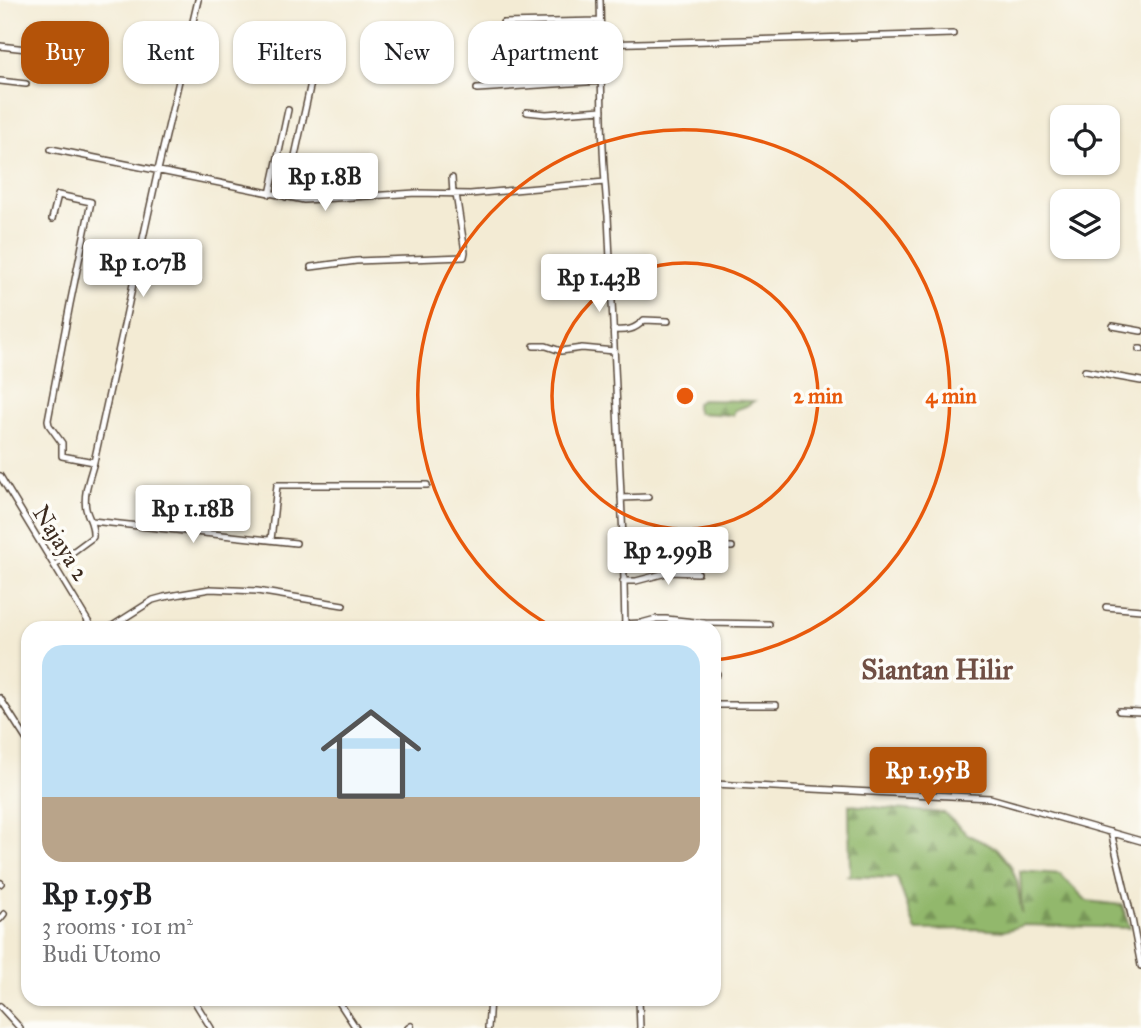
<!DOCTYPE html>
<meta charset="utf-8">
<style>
:root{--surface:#fff;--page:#f2f2f2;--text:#202124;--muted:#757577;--line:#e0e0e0;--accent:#b45309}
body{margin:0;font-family:"IM FELL Great Primer",serif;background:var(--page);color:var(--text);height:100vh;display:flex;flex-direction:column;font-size:26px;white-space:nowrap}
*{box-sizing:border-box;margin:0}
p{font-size:23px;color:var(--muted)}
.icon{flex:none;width:38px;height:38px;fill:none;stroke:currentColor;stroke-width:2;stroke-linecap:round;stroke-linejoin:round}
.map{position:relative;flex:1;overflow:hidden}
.details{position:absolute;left:21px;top:621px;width:700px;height:385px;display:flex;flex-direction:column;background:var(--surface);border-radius:21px;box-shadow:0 2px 5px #0004}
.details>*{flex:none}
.guide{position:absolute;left:21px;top:21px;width:700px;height:63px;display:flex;gap:14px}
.controls{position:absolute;left:1050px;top:105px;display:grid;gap:14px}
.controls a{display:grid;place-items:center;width:70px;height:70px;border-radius:14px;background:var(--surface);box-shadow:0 2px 5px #0004;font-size:35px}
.price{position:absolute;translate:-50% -60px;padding:0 16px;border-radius:7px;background:#fff;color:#222;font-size:23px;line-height:46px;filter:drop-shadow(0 2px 4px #0008)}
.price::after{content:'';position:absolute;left:50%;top:42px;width:21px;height:16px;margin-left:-10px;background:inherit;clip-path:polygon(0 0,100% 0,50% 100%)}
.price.active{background:var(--accent);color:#fff}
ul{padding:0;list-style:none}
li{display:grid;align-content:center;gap:14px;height:371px;padding:0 21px}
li+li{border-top:2px solid var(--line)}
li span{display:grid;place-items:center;height:217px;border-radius:21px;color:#555}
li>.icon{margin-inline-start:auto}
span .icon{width:126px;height:126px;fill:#fffc;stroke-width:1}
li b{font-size:30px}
.tag{padding:0 24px;border-radius:21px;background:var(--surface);box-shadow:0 2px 5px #0004;font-size:24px;line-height:63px}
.tag.active{background:var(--accent);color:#fff}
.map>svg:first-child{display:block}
.forest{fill:url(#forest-firs);stroke:#667145;stroke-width:2}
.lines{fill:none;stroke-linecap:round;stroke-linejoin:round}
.minor-casing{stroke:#574739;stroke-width:8}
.minor{stroke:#fff;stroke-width:5}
.ring{fill:none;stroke:#e8590c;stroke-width:3.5}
.labels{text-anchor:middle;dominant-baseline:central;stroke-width:7;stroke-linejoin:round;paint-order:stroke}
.street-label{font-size:24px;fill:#3b2a1e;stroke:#fdfcf7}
.quarter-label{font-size:28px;font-weight:bold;fill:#704f44;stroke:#fdfcf7}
.centre{fill:#e8590c;stroke:#fdfcf7;stroke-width:3.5}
.ring-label{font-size:21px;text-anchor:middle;font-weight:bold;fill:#e8590c;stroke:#fdfcf7;stroke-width:7;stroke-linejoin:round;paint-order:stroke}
</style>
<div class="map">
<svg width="1141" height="1028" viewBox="0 0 1141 1028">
<defs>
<pattern id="forest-firs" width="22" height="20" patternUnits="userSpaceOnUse" patternTransform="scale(1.75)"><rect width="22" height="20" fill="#92b86c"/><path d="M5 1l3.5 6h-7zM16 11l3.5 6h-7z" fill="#789658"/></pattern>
</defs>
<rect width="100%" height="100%" fill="#fdfcf7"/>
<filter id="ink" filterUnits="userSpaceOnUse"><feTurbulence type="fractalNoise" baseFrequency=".0143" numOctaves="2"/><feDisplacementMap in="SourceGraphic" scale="14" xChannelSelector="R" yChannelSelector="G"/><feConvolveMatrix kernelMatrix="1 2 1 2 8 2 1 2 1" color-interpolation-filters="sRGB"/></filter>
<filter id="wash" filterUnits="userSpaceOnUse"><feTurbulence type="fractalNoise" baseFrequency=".00686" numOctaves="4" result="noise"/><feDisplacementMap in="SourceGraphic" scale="28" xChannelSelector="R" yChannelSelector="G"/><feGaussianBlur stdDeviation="1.57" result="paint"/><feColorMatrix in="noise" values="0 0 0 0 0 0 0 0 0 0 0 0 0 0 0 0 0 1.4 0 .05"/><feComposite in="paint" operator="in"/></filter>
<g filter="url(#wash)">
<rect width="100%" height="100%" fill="#f3ebd4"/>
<path class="forest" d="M702,400L754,401L746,406L735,410L733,415L698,413L696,407V403Z
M849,805L944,813L968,835L996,848L1011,866L1017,882L1022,914L1020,871L1060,874L1087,901L1122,905L1130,928L1024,925L1004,931L975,929L916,930L897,878L846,876L850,875Z"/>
</g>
<g filter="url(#ink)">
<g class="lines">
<defs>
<path id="minor" d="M600,0C602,72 600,144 608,216L623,538L625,628
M503,23L600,21
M601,44L953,34
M0,46L44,51
M0,81L26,84
M477,89L602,81
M527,112L546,114L602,110
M51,149L304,200L416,193L470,194L605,182
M452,178L453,194
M270,194L288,110
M286,197L312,78
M52,219L58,195L91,202L70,304L48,420L49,425L62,443V456L94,462
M311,267L356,261L464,257L465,252L456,194
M1113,326L1141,331
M613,330C626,331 635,330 644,320L668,321
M534,346H546L561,351L582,348L614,351
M1139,349H1141
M1085,371L1141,381
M0,476L92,628
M621,498L648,497
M92,521L296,543
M271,540L277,485H427
M623,555L644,554L668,546L732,547
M55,565L93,537C94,524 89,520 86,509C83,493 90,477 94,462L158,170L198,0
M623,581H636L670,572L698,573
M1106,607L1141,610
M624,624L641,623L656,619H666L705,623L769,624
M109,628L153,600L164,597L210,589L257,591L343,605
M714,674H717
M0,698L28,742
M714,705H776
M1119,711L1141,712
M714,784L990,798L1141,841
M1111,832L1132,919L1141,966
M0,884L1,883
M0,919L4,914
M193,999L211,1028
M337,999L356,1028
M639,999L640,1028
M0,1006L20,1028
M408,1028L411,1026
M488,1028L490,999"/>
</defs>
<use href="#minor" class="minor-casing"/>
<use href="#minor" class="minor"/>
</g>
</g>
<g class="ring">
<circle cx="685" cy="396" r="133"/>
<path d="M554 628A266 266 0 1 1 715 660"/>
</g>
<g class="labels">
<g class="street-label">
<text transform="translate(61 543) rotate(58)">Najaya 2</text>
</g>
<g class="quarter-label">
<text x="937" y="669">Siantan Hilir</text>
</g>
</g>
<circle cx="685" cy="396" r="10" class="centre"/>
<g class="ring-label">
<text x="818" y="403">2 min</text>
<text x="951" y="403">4 min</text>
</g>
</svg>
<div class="controls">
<a><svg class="icon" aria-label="locate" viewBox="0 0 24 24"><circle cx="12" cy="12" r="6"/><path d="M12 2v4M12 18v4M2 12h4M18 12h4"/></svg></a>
<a><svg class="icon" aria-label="layers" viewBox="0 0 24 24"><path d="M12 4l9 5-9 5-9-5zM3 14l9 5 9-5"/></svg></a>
</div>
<b class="price" style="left:325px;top:213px">Rp 1.8B</b>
<b class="price" style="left:143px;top:299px">Rp 1.07B</b>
<b class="price" style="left:599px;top:314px">Rp 1.43B</b>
<b class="price" style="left:193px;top:545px">Rp 1.18B</b>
<b class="price" style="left:668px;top:587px">Rp 2.99B</b>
<b class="price active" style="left:928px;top:807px">Rp 1.95B</b>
<div class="guide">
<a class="tag active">Buy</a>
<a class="tag">Rent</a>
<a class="tag">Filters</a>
<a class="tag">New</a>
<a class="tag">Apartment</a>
</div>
<section class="details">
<ul>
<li><span style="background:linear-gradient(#bfe0f5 70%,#b9a48a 0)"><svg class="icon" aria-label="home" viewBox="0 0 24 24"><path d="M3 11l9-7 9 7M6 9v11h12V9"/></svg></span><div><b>Rp 1.95B</b><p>3 rooms · 101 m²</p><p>Budi Utomo</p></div></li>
</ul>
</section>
</div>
